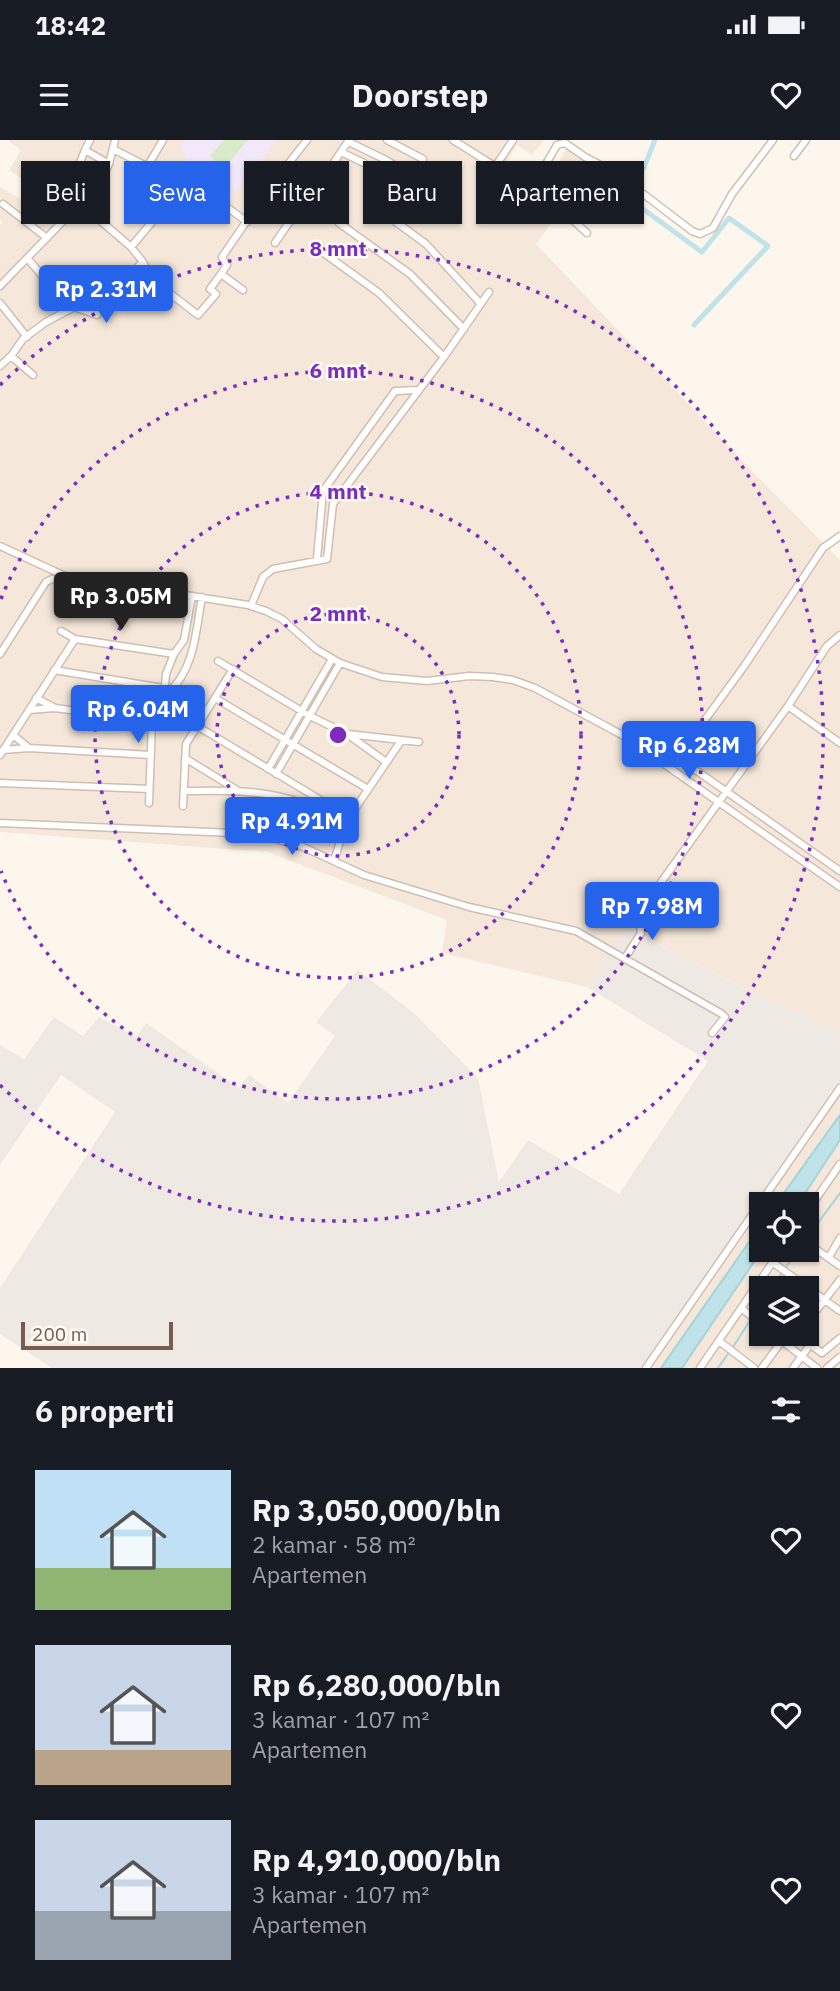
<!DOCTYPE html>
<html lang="id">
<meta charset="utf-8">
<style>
:root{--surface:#171b24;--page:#242831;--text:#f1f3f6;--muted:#9ea1a6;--accent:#2563eb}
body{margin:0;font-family:"IBM Plex Sans",sans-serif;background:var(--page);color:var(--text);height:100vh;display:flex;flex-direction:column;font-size:26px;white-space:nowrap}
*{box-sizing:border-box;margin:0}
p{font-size:23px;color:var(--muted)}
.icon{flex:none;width:38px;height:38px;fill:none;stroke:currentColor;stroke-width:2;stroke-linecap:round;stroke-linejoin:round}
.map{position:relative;height:1228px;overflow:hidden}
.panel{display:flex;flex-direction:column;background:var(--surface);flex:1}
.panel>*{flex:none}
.hud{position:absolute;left:21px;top:21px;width:798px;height:63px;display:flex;gap:14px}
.controls{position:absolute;left:749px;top:1052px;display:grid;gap:14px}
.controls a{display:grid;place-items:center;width:70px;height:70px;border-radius:0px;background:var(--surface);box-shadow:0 2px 5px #0004;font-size:35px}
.scale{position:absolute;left:21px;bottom:18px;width:152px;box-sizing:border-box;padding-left:7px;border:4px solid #7a5c4d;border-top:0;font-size:19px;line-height:24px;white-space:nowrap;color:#7a5c4d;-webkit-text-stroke:5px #fffaf3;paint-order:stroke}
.price{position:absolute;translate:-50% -60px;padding:0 16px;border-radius:7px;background:var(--accent);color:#fff;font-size:23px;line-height:46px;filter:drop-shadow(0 2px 4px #0008)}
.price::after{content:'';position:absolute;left:50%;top:42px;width:21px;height:16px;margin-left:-10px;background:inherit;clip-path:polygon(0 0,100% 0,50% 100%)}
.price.selected{background:#222;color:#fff}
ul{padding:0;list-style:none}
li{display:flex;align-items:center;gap:21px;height:175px;padding:0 35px}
li span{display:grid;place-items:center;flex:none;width:196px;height:140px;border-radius:0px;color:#555}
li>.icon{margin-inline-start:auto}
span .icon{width:84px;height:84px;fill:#fffc;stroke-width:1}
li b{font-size:30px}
h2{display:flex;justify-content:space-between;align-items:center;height:84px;padding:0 35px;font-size:30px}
.pill{padding:0 24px;border-radius:0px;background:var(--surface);box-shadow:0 2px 5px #0004;font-size:24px;line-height:63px}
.pill.selected{background:var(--accent);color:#fff}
.status{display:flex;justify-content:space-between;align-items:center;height:49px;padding:0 35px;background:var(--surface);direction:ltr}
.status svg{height:19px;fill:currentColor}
header{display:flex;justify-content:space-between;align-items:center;height:91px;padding:0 35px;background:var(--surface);font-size:32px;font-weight:800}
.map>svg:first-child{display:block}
.residential{fill:#f5e8da;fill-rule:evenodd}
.industrial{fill:#efe9e4}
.education{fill:#f3e8fa}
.green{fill:#d8ecc9}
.water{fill:#bfe3e8;stroke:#a5d3da;stroke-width:2}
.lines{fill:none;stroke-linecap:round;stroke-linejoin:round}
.stream{stroke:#a5d3da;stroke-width:2}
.canal{stroke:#bfe3e8;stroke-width:5}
.minor-casing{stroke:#d1beb0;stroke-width:9}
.minor{stroke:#fff;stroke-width:6}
.ring{fill:none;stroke:#7b2cbf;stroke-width:3.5;stroke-dasharray:3.5 7}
.centre{fill:#7b2cbf;stroke:#fffaf3;stroke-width:3.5}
.ring-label{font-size:21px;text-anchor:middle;font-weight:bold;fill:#7b2cbf;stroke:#fffaf3;stroke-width:5;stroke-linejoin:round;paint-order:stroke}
</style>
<div class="status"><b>18:42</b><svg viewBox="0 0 49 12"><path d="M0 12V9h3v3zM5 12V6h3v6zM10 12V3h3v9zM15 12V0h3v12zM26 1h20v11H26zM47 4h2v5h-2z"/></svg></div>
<header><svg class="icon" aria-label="menu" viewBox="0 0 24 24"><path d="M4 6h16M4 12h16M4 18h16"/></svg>Doorstep<svg class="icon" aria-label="heart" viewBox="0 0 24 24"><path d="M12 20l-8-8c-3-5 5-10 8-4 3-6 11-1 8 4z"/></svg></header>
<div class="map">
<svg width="840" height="1228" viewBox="0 0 840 1228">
<rect width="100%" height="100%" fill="#fdf6ec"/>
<path class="residential" d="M8,0H544L532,15L517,5L502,29L542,53L566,9L632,58L617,77L597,65L582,83L559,73L536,104L752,331L840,420V891L749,851L629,788L587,847L442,813L447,780L267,712L0,692V85L3,82L0,80V47L32,66L44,54L9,30L21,10Z
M840,950V1228H648ZM761,1064H807V1110H761ZM761,1148H807V1194H761Z"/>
<path class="industrial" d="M628,788L749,851L840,891V950L648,1228H52L0,1194V1148L115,972L61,935L0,1025V905L24,919L54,877L83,896L99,877L136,897L146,883L239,948L249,935L288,963L335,896L316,882L358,830L415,874L478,938L499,1042L528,1000L619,1054L708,921L587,847Z"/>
<path class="education" d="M185,0H277L230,60L191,28L181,7Z"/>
<path class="green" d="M224,0H248L224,28L210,16Z"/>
<path class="water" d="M840,975V1000L798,1064H776Z
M761,1085L762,1110L682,1228H661Z"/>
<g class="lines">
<path class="stream" d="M807,1098L840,1053
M785,1128L799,1110
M772,1148L782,1133
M754,1175L761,1164
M733,1207L751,1179
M718,1228L730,1211"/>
<path class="canal" d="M655,0L644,27L625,56L702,112L729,78L768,106L694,185"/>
<defs>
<path id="minor" d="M90,0L85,10L109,24
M387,0L423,19
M453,0L555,64L587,93
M349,2L386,20L421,41
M113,9L154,30L180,54
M341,12L364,23
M794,16L806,0
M147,27L163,0
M495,27L513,0
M278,37L293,49
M525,47L528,40L536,41L557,5L565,3L585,17L616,33L692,91L700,94L713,88L732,54L773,0
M51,55H67L85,10
M3,64L47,98
M81,64L131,107L143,122L150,138L198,175L216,154L210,149L221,134
M561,70L580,45
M396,82L426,104L481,164
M339,83L410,134L464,189
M275,103L288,84L318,53L330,28L349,0
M131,107L162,70L195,40L208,53L247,82
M321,111L379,153L444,217
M28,119L45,139L48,149L72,168
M0,146L99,44L109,24L115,0
M243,150L221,134L227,125L222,117L270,47L307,0
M0,163L27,197
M11,216L33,235
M0,226L11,216L23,199L46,182L74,167L97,175L114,148L143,122
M0,406L65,436L248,465L266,471L282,479L316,509L340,523L382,537L427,541L469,536L493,537L513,540L535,548L624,596L840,747
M317,419L323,351L395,251L418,250
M251,466L263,437L273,429L327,419L333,364L444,217L489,152
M61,491L75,499L174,514
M0,514L46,442L52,439L63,441
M218,521L310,576L347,594L386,622
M54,530L163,548L170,551
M168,553C195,529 196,490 202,457
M36,558L55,568
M215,558L368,649
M788,566L840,603
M29,570L55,568L152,581
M197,586L349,677
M348,594L419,602
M13,595L29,608
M3,610L29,608L151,615
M0,615L75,499
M677,617L840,731
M185,618L237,650
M670,628L745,525L823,408L840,396
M268,629L332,519
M276,634L340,523
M0,643L149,649
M184,651C251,650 285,650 346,682
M149,663L152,581L164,556L166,534L174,514L184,500L192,456
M183,666L186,604L233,529
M0,683L256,694L272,698L301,706L364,735L469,767L576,791L722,874L725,877L712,893
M334,721L346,682L401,601
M625,818L641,793L639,776L644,766L788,566L827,506L840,495
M807,1072L840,1024
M807,1103L840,1126
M829,1117L840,1098
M772,1122L840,1171
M741,1168L761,1184
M807,1171V1172
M809,1180L840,1140
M773,1194L817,1228
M796,1194L822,1213L840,1198
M719,1201L754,1228
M646,1228L840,948
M700,1228L781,1110
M762,1228L787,1194
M793,1228L810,1205
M827,1228L840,1217"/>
</defs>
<use href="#minor" class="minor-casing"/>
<use href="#minor" class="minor"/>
</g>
<g class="ring">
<circle cx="338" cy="595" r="121"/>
<circle cx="338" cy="595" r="243"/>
<path d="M1 459A364 364 0 1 1 1 731"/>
<path d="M0 245A486 486 0 1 1 0 945"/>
</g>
<circle cx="338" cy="595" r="10" class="centre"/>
<g class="ring-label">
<text x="338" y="116">8 mnt</text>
<text x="338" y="238">6 mnt</text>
<text x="338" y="359">4 mnt</text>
<text x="338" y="481">2 mnt</text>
</g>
</svg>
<div class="controls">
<a><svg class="icon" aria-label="locate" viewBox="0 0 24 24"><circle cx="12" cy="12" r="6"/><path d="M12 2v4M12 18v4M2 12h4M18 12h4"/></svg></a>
<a><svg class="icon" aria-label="layers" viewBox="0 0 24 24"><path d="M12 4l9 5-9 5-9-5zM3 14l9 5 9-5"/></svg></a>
</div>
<div class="scale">200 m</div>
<b class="price" style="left:106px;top:185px">Rp 2.31M</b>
<b class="price selected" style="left:121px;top:492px">Rp 3.05M</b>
<b class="price" style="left:138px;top:605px">Rp 6.04M</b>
<b class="price" style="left:689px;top:641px">Rp 6.28M</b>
<b class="price" style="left:292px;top:717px">Rp 4.91M</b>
<b class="price" style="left:652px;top:802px">Rp 7.98M</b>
<div class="hud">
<a class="pill">Beli</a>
<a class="pill selected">Sewa</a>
<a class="pill">Filter</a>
<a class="pill">Baru</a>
<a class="pill">Apartemen</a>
</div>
</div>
<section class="panel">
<h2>6 properti<svg class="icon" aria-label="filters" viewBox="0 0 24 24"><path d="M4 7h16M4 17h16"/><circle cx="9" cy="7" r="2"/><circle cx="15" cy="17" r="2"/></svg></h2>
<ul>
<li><span style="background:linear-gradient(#bfe0f5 70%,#8fb573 0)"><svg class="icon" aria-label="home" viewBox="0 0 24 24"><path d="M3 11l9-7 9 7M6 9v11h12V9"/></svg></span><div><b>Rp 3,050,000/bln</b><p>2 kamar · 58 m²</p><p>Apartemen</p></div><svg class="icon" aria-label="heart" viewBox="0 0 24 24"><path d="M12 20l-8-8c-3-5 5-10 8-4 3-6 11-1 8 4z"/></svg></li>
<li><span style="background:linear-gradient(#c9d6e8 75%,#b9a48a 0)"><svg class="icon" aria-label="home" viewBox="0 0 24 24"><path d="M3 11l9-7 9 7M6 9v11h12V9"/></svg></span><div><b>Rp 6,280,000/bln</b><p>3 kamar · 107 m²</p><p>Apartemen</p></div><svg class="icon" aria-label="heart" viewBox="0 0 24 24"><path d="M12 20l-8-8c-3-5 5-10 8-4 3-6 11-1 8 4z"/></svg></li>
<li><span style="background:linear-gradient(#c9d6e8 65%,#9aa5b1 0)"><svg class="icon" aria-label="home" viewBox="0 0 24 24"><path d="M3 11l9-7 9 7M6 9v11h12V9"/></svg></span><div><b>Rp 4,910,000/bln</b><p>3 kamar · 107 m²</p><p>Apartemen</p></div><svg class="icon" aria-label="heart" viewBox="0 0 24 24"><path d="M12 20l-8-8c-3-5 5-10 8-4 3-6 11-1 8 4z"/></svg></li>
</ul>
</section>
